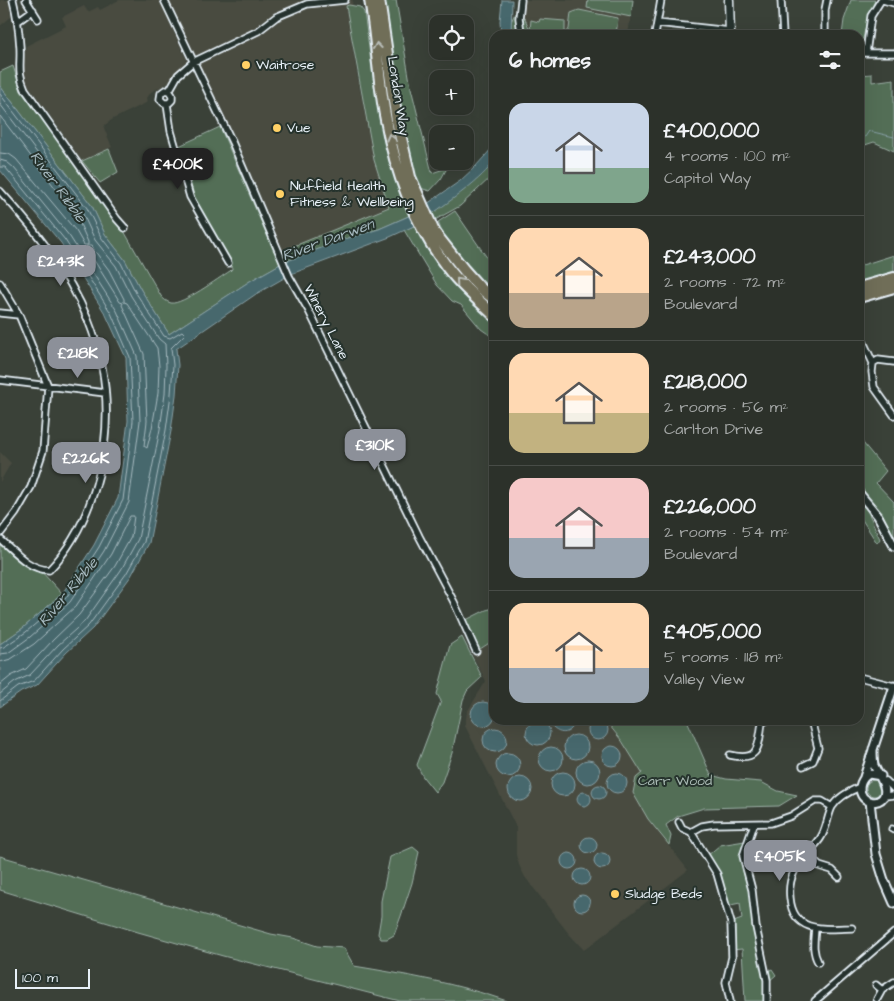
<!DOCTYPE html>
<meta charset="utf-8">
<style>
:root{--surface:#2c312a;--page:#343932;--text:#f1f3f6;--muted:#a6a9a8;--line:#484c47;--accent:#8c9099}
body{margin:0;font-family:"Architects Daughter",sans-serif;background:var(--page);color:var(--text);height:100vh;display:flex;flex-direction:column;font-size:19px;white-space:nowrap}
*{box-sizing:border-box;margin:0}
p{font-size:16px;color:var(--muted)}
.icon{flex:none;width:28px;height:28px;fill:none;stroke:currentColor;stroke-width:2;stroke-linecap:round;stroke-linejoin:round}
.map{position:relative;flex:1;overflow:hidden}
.sheet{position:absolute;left:489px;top:30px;width:375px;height:695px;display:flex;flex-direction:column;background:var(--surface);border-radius:15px;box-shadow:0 5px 20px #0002,0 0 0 1px var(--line)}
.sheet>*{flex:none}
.tools{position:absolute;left:429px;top:15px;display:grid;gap:10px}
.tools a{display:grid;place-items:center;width:45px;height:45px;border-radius:10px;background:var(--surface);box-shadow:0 5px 20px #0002,0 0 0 1px var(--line);font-size:25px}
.scale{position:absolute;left:15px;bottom:12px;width:75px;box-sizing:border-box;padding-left:5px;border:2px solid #e8f1f8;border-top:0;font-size:14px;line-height:18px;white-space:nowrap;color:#e8f1f8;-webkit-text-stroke:4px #26332d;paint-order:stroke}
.price{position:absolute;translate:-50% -42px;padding:0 11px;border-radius:10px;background:var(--accent);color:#fff;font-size:16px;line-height:32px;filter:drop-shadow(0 1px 2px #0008)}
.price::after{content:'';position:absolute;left:50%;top:30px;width:15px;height:11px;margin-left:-8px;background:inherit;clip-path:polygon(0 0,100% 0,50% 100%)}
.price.active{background:#222;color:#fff}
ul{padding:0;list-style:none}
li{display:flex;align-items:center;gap:15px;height:125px;padding:0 20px}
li+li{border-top:1px solid var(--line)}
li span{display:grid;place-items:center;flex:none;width:140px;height:100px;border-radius:15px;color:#555}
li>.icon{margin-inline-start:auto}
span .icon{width:60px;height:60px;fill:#fffc;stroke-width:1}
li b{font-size:21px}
h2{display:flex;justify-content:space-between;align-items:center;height:60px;padding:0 20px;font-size:21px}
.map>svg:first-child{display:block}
.built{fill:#484b40}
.green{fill:#526e56;stroke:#9db0a7}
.water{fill:#46686d;stroke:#879fa5}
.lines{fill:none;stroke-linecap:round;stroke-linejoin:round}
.shore{stroke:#a7bac0;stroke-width:1}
.stream{stroke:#879fa5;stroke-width:1}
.minor-casing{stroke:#e8f1f8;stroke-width:9}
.tertiary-casing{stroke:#e8f1f8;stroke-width:11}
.secondary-casing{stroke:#e8f1f8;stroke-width:11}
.trunk-casing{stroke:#e8f1f8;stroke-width:14}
.minor{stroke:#26332d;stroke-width:5.5}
.tertiary{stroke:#26332d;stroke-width:7}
.secondary{stroke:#26332d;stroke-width:8}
.trunk{stroke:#706e59;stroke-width:10}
.oneway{stroke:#b8bdb8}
.poi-dot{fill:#ffd166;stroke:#26332d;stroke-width:2}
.labels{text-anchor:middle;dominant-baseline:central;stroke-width:4;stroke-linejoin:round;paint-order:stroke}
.poi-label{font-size:14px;fill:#e8f1f8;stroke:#26332d;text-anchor:start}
.street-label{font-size:14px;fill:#e8f1f8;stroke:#26332d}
.park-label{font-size:14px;fill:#acbdb7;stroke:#26332d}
.water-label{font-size:15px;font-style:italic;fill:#a7bac0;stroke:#26332d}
</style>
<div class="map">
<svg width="894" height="1001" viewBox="0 0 894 1001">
<rect width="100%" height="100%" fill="#3a4138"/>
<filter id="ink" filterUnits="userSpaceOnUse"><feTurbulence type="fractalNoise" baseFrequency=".02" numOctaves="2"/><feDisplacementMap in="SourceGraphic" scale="10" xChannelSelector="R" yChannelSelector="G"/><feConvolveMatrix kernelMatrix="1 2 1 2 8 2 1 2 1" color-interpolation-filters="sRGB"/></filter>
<g filter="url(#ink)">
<path class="built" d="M0,0H9L11,17L0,26Z
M119,0H159L187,60L167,84L151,92L147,98L148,102L113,119L105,125L104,128L112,147L82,161L26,82L23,69L26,46L66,26L62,17L84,6L88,12L98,7L100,10Z
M166,0H353L352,5L346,8L358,79L374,160L390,207L282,251Z
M522,0H633L628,35H524L521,10Z
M0,452L11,463L0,482Z
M494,640V720H605L622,741L642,773L636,778L633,793L662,837L688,870L584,950L569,934L525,877L519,865L516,855V827L465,726L467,712L486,681L472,654Z"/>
<path class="green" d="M382,0H396L411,88L432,173L447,168L441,179L430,191L420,188L411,166L393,72Z
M588,0H633L631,17L587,8Z
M851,0H875L866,24L861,49H859V35H842L844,20Z
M349,5L360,7L364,12L375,91L389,159L411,215L379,229L345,239L286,262L282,251L389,207L374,160L346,6Z
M579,10L618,18L616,35H511V22L515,13L524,17L530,30L531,20L539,22L540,19L565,21V35L569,29L571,13Z
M13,66L21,91L124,231L161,296C163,299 167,302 171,303C182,305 219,278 230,271L232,269L231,262L195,198L179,146L220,127L273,249L282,263L250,281L169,334L141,290L125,260L105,234L92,206L0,86V72Z
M872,74V82L894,79V151L874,142L859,147V75Z
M109,149L118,172L100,183L82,161Z
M494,160V174L491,177L460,206L435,220L432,214L474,181Z
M455,211L494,268V294C472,273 448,250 438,222Z
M416,225L469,298L494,320V338L481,329L461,305L452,301L437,285L404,230Z
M894,255V273L859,283V266Z
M859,435L863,443L886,471L876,483L894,502V537L887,523L859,490Z
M859,500C872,515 872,523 880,539L877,543L859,515Z
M0,539L40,570L62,594L23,628L0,644Z
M494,608V640L480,649L464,621L486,610Z
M462,637L482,677L467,691L463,700L452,753L442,782L435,792L423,777L417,765L441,701L437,694L450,645Z
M605,720H687L711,775L726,779L761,782L778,791L797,795L779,806L704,808L678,816L666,825L671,836L669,845L648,819L633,793L636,778L642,773L622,741Z
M866 788a8 8 0 1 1 16 0a8 8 0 1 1-16 0Z
M745,841L743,856L766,972L772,969L776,975L768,982L767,1001H745L742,949L732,950L731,923L742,919L740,903L726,906L717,874L707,856L720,845Z
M413,847L419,852L412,883L401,916L394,935L387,939H381L378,934L381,916V901L390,857Z
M0,856L271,934L293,938L317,946L344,948L354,966C408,975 455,983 507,1001H400L223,956L138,932L0,890Z"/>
<path class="water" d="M502,0H512L511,35H501L500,21Z
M0,86L92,206L105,234L125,260L141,290L169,334L250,281L282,263L345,239L379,229L411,215L416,225L390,237L291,274L256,294L176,349L178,365L176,395L171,431L149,543L131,576L93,628L66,653L37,685L21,692L0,707V644L23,628L62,594L94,545L118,498L128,421L126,358L106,315L61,243L0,170Z
M494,146C494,151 495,157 493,162C485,177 447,203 432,214L427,204L460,181L475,167Z
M471 714a12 12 0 1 1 24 0a12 12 0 1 1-24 0Z
M588 730a10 10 0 1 1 20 0a10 10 0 1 1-20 0Z
M551,720H575C573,732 563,737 553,728Z
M526 733a12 12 0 1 1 24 0a12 12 0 1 1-24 0Z
M483 740a12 12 0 1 1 24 0a12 12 0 1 1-24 0Z
M564 747a12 12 0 1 1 24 0a12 12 0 1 1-24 0Z
M602 756a10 10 0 1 1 20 0a10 10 0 1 1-20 0Z
M539 759a12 12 0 1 1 24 0a12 12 0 1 1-24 0Z
M496 765a12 12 0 1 1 24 0a12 12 0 1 1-24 0Z
M576 772a12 12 0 1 1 24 0a12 12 0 1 1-24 0Z
M551 784a12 12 0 1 1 24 0a12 12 0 1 1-24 0Z
M607 783a10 10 0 1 1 20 0a10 10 0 1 1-20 0Z
M508 789a12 12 0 1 1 24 0a12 12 0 1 1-24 0Z
M592 792a7 7 0 1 1 14 0a7 7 0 1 1-14 0Z
M577 799a7 7 0 1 1 14 0a7 7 0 1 1-14 0Z
M581 845a8 8 0 1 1 16 0a8 8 0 1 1-16 0Z
M561 861a8 8 0 1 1 16 0a8 8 0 1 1-16 0Z
M594 861a8 8 0 1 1 16 0a8 8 0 1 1-16 0Z
M574 877a8 8 0 1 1 16 0a8 8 0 1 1-16 0Z
M574 903a8 8 0 1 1 16 0a8 8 0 1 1-16 0Z"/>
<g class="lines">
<path class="shore" d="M0,94L87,208L101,237L121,263L136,293L164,336L170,338L182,331L185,334L171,348L173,365L171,394L166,430L144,542L126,574L89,625L63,649L34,681L18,687L0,701
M0,104L82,212L95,240L116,266L131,296L159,339L165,344L166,366L165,394L160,429L138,539L121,570L85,621L58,645L30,675L15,682L0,694
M0,116L76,215L88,242V245H84L76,231L16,159L9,154L0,153
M0,160L7,162L14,168L70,237L117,311L137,356L140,421L129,502L104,551L70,602L30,637L8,653L0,654
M0,167H5L10,173L65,240L111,313L130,357L133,421L123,500L99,547L66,598L26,632L4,647L0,648
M87,246H91L109,270L124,299V302L127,303L157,348L159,366L158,393L152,428L147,448L144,446L147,421L144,354L122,305L123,303L120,302L87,249Z
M0,662L11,659L34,644L76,606L111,554L130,516H134L131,537L115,566L79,615L53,640L26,669L11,676L0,685"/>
<path class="stream" d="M859,138L865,137L869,131L894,137"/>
<defs>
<path id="minor" d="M13,0C17,16 19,31 20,47C21,65 17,71 25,89L117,219L125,228
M26,0L38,19
M164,0L232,142L289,276L309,311L419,536L454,602L476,651
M521,0L519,18L521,32
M781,0L783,35
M883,0L894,3
M18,21L33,10
M657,23L730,31
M655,35L661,0
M825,35V10L827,0
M859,53H894
M866,53L871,16L881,0
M169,91L172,95V100L169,103H164L160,99L161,93L165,90L169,91L178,75L193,62L258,31L276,17L307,4L345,0
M167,104L171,131L190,197L228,263
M0,191C76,273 126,359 99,474C90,510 75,543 49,570C28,569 15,552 0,539
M0,283L19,315L48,386L43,451L31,487L16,513L0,534
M0,313L19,315
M859,333L873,363L872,372L874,387L894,415
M873,363L878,360L894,362
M0,380L105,393
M859,677L894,686
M730,755C760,762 758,747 762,723L767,720
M803,766L813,761L818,748L811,720
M886,781L894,789
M884,796L894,795
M679,822L682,828L691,832L717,874L731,923L732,957L726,982L730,1001
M754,824L743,856L752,890L756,927L767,980V1001
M892,829L894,830
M691,832L702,826L714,824L771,823L791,816L815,801H822L832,807
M808,855L819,866L832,870L839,877
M815,928C814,941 812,951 818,962
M852,928C825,929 793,934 790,898C789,889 790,880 794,872C800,860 812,850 820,839C827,829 827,817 832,807C838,797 850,791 860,787
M876,985L882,990L877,999
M882,990L894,982
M815,1001L894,933"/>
<path id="tertiary" d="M859,493L878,516L894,546
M873,749C873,755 873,760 874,765C877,774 894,794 878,801C860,806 853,783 869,774L881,776
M864,777L894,686
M870,801L876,854L884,880L894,903"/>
<path id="secondary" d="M729,0L730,35"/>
<path id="trunk" d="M370,0C377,40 378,81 386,120C395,169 413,219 442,260C456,281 476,298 494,315
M379,0L397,121L410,177L434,232L464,270L480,288L494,299
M859,288L894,278
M859,297L894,287"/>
</defs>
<use href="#minor" class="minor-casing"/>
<use href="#tertiary" class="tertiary-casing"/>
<use href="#secondary" class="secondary-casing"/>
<use href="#trunk" class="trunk-casing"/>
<use href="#minor" class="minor"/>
<use href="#tertiary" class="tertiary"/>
<use href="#secondary" class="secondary"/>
<use href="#trunk" class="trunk"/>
</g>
<defs><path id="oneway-chevron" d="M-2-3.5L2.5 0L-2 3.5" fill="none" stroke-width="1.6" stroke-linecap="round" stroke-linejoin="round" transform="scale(1.25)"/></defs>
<g class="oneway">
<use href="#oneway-chevron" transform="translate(377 46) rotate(-97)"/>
<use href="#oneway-chevron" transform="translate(390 137) rotate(-104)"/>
<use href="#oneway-chevron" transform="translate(459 281) rotate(-131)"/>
</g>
</g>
<g class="poi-dot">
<circle cx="246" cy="65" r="5"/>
<circle cx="277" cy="128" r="5"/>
<circle cx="280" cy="194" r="5"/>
<circle cx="615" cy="894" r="5"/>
</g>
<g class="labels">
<g class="poi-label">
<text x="256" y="65">Waitrose</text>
<text x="287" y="128">Vue</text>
<text x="290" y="186">Nuffield Health<tspan x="290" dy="16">Fitness &amp; Wellbeing</tspan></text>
<text x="625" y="894">Sludge Beds</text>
</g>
<g class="street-label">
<text transform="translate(398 96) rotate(81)">London Way</text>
<text transform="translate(326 322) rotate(63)">Winery Lane</text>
</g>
<g class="park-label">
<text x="675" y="781">Carr Wood</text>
</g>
<g class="water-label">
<text transform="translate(58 187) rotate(54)">River Ribble</text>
<text transform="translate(328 240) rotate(-20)">River Darwen</text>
<text transform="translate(68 592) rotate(-50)">River Ribble</text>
</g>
</g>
</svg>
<div class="tools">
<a><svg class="icon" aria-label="locate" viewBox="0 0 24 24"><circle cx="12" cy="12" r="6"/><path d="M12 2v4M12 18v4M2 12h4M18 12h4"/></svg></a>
<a>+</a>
<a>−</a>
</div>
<div class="scale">100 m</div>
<b class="price active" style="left:178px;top:190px">£400K</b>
<b class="price" style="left:61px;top:287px">£243K</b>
<b class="price" style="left:78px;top:379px">£218K</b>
<b class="price" style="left:375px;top:471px">£310K</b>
<b class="price" style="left:86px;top:484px">£226K</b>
<b class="price" style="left:780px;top:882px">£405K</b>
<section class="sheet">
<h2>6 homes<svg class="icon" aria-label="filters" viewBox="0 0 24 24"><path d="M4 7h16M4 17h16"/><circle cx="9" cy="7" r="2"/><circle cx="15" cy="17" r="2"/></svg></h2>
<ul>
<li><span style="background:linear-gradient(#c9d6e8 65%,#7fa58c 0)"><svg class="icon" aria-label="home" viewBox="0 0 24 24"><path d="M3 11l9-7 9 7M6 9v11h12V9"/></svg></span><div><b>£400,000</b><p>4 rooms · 100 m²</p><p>Capitol Way</p></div></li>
<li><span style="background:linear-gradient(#ffd9b3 65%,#b9a48a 0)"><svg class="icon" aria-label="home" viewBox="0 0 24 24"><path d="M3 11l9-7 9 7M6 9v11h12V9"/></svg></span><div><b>£243,000</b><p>2 rooms · 72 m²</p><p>Boulevard</p></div></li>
<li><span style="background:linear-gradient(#ffd9b3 60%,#c2b280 0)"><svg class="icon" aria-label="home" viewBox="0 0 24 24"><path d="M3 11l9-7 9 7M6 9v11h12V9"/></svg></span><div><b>£218,000</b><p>2 rooms · 56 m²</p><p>Carlton Drive</p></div></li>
<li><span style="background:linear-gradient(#f6c9c9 60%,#9aa5b1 0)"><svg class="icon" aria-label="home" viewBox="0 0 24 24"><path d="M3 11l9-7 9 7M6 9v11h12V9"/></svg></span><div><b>£226,000</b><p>2 rooms · 54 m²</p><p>Boulevard</p></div></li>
<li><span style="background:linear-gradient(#ffd9b3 65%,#9aa5b1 0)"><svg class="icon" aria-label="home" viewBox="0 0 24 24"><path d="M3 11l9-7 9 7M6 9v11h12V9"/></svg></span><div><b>£405,000</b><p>5 rooms · 118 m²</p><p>Valley View</p></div></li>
</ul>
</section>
</div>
